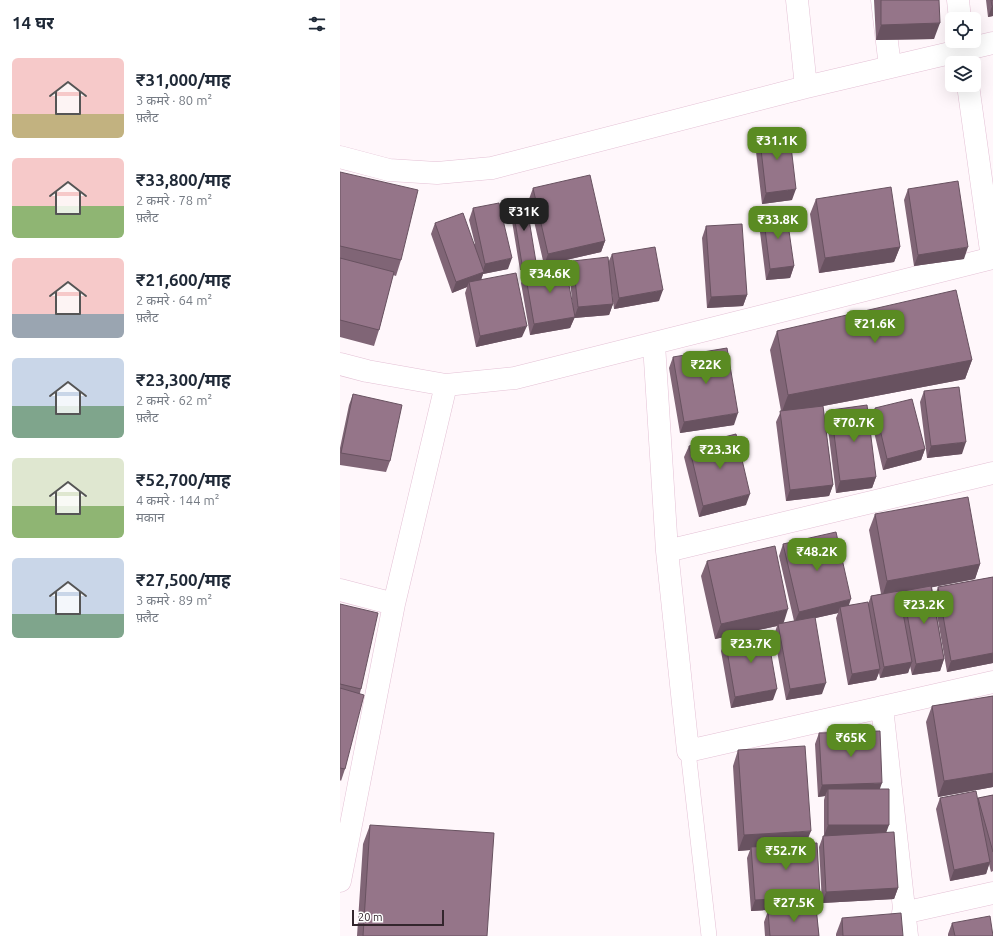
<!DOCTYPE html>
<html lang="hi">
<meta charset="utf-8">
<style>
:root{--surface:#fff;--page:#f2f2f3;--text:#1f2937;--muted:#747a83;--accent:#5a8b22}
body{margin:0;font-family:Ubuntu,"Noto Sans Devanagari",sans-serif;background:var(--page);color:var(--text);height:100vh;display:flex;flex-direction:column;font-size:15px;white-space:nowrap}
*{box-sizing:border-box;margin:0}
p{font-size:13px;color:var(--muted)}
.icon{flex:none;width:22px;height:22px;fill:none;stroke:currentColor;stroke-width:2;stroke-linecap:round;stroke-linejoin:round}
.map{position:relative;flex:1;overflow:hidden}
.sheet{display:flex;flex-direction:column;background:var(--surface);width:340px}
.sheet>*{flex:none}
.tools{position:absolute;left:605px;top:12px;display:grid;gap:8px}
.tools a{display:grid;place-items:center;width:36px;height:36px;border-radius:6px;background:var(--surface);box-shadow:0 4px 16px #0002;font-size:20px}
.scale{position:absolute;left:12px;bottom:10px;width:92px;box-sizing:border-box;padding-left:4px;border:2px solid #33262d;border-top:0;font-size:11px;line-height:14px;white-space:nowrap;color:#33262d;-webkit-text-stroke:3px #fff;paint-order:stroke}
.price{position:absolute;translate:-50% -34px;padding:0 9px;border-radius:8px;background:var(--accent);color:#fff;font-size:13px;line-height:26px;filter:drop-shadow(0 1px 2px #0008)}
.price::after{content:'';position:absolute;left:50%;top:24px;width:12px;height:9px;margin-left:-6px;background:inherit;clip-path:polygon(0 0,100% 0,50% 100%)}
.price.active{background:#222;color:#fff}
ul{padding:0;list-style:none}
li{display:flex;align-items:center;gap:12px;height:100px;padding:0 12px}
li span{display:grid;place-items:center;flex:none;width:112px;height:80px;border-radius:6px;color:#555}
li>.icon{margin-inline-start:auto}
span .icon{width:48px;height:48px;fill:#fffc;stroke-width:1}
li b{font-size:17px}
h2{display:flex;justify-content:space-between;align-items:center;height:48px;padding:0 12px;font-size:17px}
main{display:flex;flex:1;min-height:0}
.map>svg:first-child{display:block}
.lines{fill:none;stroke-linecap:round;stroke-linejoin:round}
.lane-casing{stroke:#e4c1d5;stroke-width:16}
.street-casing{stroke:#e4c1d5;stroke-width:23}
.lane{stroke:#fff;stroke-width:15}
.street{stroke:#fff;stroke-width:22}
.wall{fill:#806576;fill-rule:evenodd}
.shaded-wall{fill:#685260}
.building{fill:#957589;stroke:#685260}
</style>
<main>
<section class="sheet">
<h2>14 घर<svg class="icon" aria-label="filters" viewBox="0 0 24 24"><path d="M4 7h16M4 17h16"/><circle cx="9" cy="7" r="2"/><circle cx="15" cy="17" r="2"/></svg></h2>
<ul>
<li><span style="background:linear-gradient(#f6c9c9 70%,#c2b280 0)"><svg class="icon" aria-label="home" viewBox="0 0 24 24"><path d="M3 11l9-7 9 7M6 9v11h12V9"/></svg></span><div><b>₹31,000/माह</b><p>3 कमरे · 80 m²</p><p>फ़्लैट</p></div></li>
<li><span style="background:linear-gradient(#f6c9c9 60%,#8fb573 0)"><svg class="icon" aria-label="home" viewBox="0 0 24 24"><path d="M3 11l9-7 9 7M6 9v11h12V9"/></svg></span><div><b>₹33,800/माह</b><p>2 कमरे · 78 m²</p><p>फ़्लैट</p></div></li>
<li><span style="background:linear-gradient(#f6c9c9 70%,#9aa5b1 0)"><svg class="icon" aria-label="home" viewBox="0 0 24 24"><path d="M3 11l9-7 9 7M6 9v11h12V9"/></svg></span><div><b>₹21,600/माह</b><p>2 कमरे · 64 m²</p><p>फ़्लैट</p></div></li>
<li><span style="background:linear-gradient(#c9d6e8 60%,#7fa58c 0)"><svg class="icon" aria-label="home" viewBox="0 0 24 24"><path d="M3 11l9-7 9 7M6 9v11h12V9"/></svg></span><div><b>₹23,300/माह</b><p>2 कमरे · 62 m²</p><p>फ़्लैट</p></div></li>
<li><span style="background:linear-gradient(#dfe7d0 60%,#8fb573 0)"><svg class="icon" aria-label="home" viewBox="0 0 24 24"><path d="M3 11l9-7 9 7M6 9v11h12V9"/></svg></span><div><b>₹52,700/माह</b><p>4 कमरे · 144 m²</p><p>मकान</p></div></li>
<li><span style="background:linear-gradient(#c9d6e8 70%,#7fa58c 0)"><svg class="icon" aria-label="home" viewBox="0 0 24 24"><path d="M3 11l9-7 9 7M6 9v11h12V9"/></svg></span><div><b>₹27,500/माह</b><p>3 कमरे · 89 m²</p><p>फ़्लैट</p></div></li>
</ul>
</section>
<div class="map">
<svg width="653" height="936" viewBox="0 0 653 936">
<rect width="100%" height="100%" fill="#fff7fb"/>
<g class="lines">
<defs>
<path id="lane" d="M348,751L369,936"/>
<path id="street" d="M457,0L466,87
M542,0L550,67
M618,0L620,19
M628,85L652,258
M0,157L49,170L97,173L152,168L466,87L653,43
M314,344L327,551L348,751L653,682
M0,364L27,371L106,385L175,378L653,258
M327,551L653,473
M0,590L54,604
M542,707L567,936
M0,881L54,604L106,385
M563,913L653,893"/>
</defs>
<use href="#lane" class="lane-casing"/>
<use href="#street" class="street-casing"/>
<use href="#lane" class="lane"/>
<use href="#street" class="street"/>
</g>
<path class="wall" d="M534,0H599L594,39L536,40Z
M646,0H653V16L648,17Z
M419,132L452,200L422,204L415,143Z
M0,172L61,260L56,276L53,275L39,330L34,346L0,337Z
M193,188L265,241L261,252L204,265L189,199Z
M568,189L624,259L574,266L564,200Z
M476,199L560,247L554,262L479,273L470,214Z
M172,203L194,268L180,270L170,209Z
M133,208L168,269L143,274L141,280L182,337L136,347L125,293L127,287L112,293L91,234L95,223L135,244L129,220Z
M423,213L454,266L450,278L426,280L419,224Z
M366,226L407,295L403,306L367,308L362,238Z
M272,254L319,301L274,309L271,286L273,304L269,315L234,318L230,328L190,335L181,283L185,272L233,309L229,272L233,261L268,263Z
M437,331L632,360L625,379L483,406L493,485L489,496L446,501L436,422L441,411L430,350Z
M333,357L394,425L340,433L329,368Z
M584,391L622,454L587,458L580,402Z
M13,394L50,461L46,472L0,465V448L9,405Z
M535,408L585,449L581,460L543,470L531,419Z
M491,410L536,477L532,488L496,493L487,421Z
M349,446L406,505L359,517L344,457Z
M535,514L640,564L635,579L592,587L604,659L600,671L572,675L570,666L568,673L540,678L539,673L536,680L508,685L496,618L498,613L475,618L482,694L446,700L434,635L437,626L375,639L361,576L367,561L443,623L454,621L439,556L443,544L509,605L528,604L531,596L541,594L529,530ZM560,593H562L560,598Z
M653,577V663L607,672L594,598L598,587Z
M0,604L21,689L20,693L5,769L1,781L0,780Z
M385,639L433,700L391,708L381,651Z
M653,696V787L598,797L586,722L592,706Z
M479,733L540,789L546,832L558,888L554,899L482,903L479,847L483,836H484V800L485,796L478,797L475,744Z
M398,750L466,844L476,907L479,936H425L424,922L428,911L471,907L411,911L407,858L410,850L398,851L393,766Z
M653,795V871L651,872L649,864L646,874L610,881L596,809L600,798L638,801V798Z
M30,825L147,936H17L23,844Z
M502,918L563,936H496V934Z
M612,923L653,936H608V934Z"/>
<path class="shaded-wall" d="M652,6H653V16L648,17Z
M600,23L594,39L536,40L541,25Z
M456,189L452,200L422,204L426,193Z
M265,241L261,252L204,265L208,254Z
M560,247L554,262L479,273L485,258Z
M628,247L624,259L574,266L578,255Z
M172,258L168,269L143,274L140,283L129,282L127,287L112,293L116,282L142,273L145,264Z
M196,262L194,268L180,270L182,264Z
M454,266L450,278L426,280L430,269Z
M323,290L319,301L274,309L279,298Z
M407,295L403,306L367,308L371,297Z
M273,304L269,315L234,318L238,307Z
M235,317L230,328L190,335L194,324Z
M187,326L182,337L136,347L140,336Z
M632,360L625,379L441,414L448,395Z
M398,413L394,425L340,433L344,422Z
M626,442L622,454L587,458L591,446Z
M585,449L581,460L543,470L547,459Z
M536,477L532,488L496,493L500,481Z
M493,485L489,496L446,501L450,490Z
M410,494L406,505L359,517L363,506Z
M640,564L635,579L563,593V591L562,593L542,597L547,581Z
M511,599L507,611L500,607L498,613L454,623L459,612Z
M448,609L443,625L438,624L437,626L375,639L381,624Z
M653,653V663L607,672L611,661Z
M604,659L600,671L572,675L576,664Z
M572,662L568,673L540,678L544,667Z
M540,669L536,680L508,685L512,674Z
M486,683L482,694L446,700L450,689Z
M437,689L433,700L391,708L395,697Z
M653,773V787L598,797L604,781Z
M542,783L538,794L488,789L485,796L478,797L482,785Z
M488,825H549L545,836H484Z
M471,831L465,846L411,847L410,850L398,851L404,835Z
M650,862L646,874L610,881L614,870Z
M558,888L554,899L482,903L486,892Z
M480,896L476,907L411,911L415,900Z"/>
<path class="building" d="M541,0H599L600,23L541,25Z
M651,0H653V6H652Z
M449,129L456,189L426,193L419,132Z
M0,172L78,190L61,260L0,246Z
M250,175L265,241L208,254L193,188Z
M618,181L628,247L578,255L568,189Z
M551,187L560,247L485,258L476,199Z
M186,201L196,262L182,264L172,203Z
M159,203L172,258L145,264L133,208Z
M446,210L454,266L430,269L423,213Z
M123,213L144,272L116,282L95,223Z
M402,224L407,295L371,297L366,226Z
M315,247L323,290L279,298L272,254Z
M268,257L273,304L238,307L233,261Z
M0,258L54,272L39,330L0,320Z
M225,264L235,317L194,324L185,272Z
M176,273L187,326L140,336L129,282Z
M616,290L632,360L448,395L437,331Z
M387,348L398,413L344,422L333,357Z
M619,387L626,442L591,446L584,391Z
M13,394L62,405L50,461L1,453Z
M572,399L585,449L547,459L535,408Z
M527,405L536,477L500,481L491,410Z
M483,406L493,485L450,490L440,411Z
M396,434L410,494L363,506L349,446Z
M628,497L640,564L547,581L535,514Z
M496,532L511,599L459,612L443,544Z
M435,546L448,609L381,624L367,561Z
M653,577V653L611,661L598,587Z
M591,586L604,659L576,664L563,591Z
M559,591L572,662L544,667L531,596Z
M528,602L540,669L512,674L500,607Z
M0,604L38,613L21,689L0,684Z
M475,617L486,683L450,689L438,624Z
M427,632L437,689L395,697L385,639Z
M0,688L24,695L5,769L0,768Z
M653,696V773L604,781L592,706Z
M540,731L542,783L482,785L479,733Z
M465,746L471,831L404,835L398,750Z
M488,789H549V825H488Z
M636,791L650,862L614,870L600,798Z
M653,795V852L638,798Z
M30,825L154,833L147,936H23Z
M554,832L558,888L486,892L483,836Z
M477,843L480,896L415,900L411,847Z
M476,907L479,936H430L428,911Z
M561,913L563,936H503L502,918Z
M650,916L653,936H615L612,923Z"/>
</svg>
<div class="tools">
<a><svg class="icon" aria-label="locate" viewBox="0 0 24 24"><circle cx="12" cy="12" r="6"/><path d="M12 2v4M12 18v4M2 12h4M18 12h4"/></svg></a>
<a><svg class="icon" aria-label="layers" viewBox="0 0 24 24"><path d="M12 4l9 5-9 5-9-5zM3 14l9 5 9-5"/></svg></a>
</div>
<div class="scale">20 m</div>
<b class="price" style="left:437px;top:161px">₹31.1K</b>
<b class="price active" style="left:184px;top:232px">₹31K</b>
<b class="price" style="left:438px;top:240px">₹33.8K</b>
<b class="price" style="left:210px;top:294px">₹34.6K</b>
<b class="price" style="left:535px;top:344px">₹21.6K</b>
<b class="price" style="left:366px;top:385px">₹22K</b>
<b class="price" style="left:514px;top:443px">₹70.7K</b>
<b class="price" style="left:380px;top:470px">₹23.3K</b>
<b class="price" style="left:477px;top:572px">₹48.2K</b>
<b class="price" style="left:584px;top:625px">₹23.2K</b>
<b class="price" style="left:411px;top:664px">₹23.7K</b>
<b class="price" style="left:511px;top:758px">₹65K</b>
<b class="price" style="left:446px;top:871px">₹52.7K</b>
<b class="price" style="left:454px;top:923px">₹27.5K</b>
</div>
</main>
